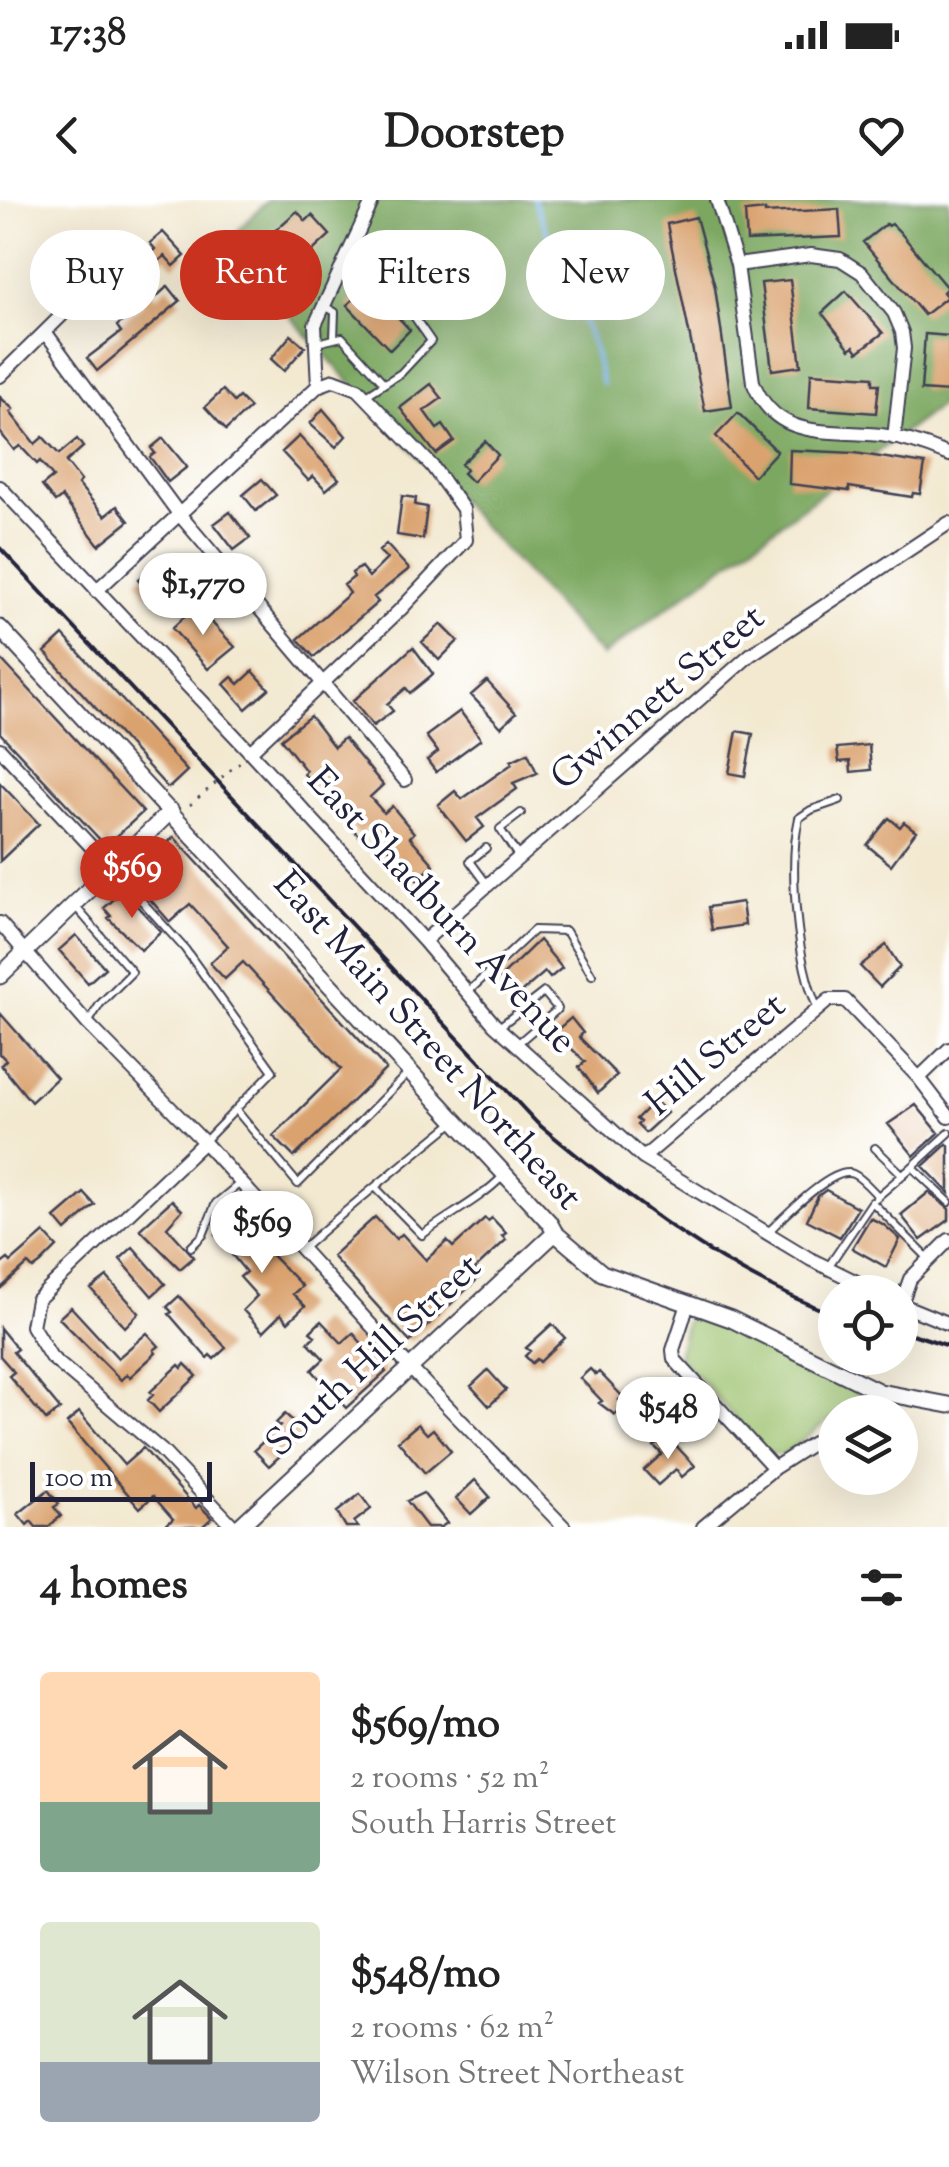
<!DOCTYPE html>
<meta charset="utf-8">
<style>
:root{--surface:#fff;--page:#f6f6f6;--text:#222;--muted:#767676;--accent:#c8321e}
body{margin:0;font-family:"Sorts Mill Goudy",serif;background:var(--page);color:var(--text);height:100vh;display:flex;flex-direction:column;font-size:38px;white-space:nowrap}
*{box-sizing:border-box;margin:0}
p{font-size:32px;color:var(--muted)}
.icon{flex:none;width:55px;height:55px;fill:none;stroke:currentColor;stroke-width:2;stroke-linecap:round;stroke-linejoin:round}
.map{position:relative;height:1327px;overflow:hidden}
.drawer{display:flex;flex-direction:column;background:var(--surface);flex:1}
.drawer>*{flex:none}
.hud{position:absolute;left:30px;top:30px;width:890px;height:90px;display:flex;gap:20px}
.controls{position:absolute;left:818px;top:1075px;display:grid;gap:20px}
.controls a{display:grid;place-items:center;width:100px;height:100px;border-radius:50%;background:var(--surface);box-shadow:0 10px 40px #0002;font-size:50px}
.scale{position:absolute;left:30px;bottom:25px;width:182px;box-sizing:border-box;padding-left:10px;border:5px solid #22223b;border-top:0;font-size:28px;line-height:35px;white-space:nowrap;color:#22223b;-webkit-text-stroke:8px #fff;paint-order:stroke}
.price{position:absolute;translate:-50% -85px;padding:0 22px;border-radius:35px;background:#fff;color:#222;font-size:32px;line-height:65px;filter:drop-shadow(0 2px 5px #0008)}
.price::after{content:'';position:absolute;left:50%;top:60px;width:30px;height:22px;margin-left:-15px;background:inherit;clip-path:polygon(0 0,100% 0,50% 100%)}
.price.on{background:var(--accent);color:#fff}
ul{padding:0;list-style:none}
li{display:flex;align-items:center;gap:30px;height:250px;padding:0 40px}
li span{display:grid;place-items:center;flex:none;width:280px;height:200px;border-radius:10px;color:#555}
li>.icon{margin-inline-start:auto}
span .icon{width:120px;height:120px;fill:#fffc;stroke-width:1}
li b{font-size:42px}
h2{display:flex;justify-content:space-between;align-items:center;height:120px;padding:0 40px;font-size:42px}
.pill{padding:0 35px;border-radius:45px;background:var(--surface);box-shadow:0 10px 40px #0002;font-size:35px;line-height:90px}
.pill.on{background:var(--accent);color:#fff}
.status{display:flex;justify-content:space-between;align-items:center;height:70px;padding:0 50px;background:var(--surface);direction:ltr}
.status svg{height:28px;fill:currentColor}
header{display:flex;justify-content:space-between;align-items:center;height:130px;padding:0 40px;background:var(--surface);font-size:45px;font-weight:800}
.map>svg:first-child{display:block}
.green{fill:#9bc16c;stroke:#5e7254;stroke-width:2.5}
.forest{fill:#7ca760;stroke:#4f644e;stroke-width:2.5}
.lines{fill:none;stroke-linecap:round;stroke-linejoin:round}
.stream{stroke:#7ab4eb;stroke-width:4}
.building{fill:#daa26e}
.service-casing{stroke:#414052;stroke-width:10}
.minor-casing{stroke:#414052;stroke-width:16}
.tertiary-casing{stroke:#414052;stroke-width:19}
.path{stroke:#414052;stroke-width:2.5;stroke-dasharray:2.5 8;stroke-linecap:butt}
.service{stroke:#fff;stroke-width:6}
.minor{stroke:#fff;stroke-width:12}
.tertiary{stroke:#fff;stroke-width:15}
.rail{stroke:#22223b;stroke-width:4}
.labels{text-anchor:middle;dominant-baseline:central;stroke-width:8;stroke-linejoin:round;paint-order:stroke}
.street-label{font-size:38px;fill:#22223b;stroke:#fff}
</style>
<div class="status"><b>17:38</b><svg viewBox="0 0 49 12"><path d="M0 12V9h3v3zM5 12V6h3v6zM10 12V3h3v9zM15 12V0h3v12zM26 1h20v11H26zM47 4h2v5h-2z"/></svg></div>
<header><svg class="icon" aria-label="back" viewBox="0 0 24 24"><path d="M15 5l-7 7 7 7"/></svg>Doorstep<svg class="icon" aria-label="heart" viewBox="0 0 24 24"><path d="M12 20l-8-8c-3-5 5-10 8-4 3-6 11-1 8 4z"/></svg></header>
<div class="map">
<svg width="949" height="1327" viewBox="0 0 949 1327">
<rect width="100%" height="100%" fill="#fff"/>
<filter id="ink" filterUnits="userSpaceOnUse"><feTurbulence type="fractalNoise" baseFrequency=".01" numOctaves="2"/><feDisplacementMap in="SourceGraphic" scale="20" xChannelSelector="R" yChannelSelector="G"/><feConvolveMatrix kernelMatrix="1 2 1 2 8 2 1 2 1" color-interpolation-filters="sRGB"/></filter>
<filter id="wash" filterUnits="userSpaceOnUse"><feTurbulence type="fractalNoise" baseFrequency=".0048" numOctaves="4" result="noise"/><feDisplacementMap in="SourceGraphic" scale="40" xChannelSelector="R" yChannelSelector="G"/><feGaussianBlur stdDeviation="2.25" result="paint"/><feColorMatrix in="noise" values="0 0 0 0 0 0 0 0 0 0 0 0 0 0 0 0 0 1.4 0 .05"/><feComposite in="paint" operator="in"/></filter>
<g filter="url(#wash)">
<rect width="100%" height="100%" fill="#f3e9d1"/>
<path class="green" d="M694,1116L746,1133L855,1190L859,1196L784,1255L767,1253L678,1156L686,1121Z"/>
<path class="forest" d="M268,0H949V199L602,456L224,45Z"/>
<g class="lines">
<path class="stream" d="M534,0L593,145L602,184"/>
</g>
<g id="blocks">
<path class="building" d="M839,9L841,37L747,41L745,12L765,10V13Z
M297,11L306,21L312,15L330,35L303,60L293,48L288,53L271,34Z
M696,17L715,87L732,207L705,211L667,24Z
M886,24L888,26L892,24L899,31L947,88L943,92L947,97L924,115L863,42Z
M163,32L185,56L174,66L165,56L155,64L148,56L155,49L150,43Z
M790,80L801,166L772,170L761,83Z
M168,86L180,101L97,171L87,158L121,132L117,126L145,102L141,98L150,91L156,97Z
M364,89L373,91L410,130L390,150L347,105Z
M846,91L883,133L858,152L854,146L850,149L822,113Z
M925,134L949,136V192L921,190Z
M291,135L305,147L284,171L271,159Z
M811,173L873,177V184H879L876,213L809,208Z
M431,184L442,198L424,211L437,229L443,225L454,241L436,254L400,208Z
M223,190L234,202L239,197L250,208L226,230L205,207Z
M0,197L13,209L10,212L35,244L43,237L59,254L77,239L83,247L66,262L81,281L78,284L105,316L117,306L129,321L99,345L62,297L55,302L42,286L53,277L40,261L37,264L20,246L14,250L0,232Z
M323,209L346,236L336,247L310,224Z
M738,213L777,251L754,276L716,236Z
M299,236L339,279L326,290L313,276L308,280L282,252Z
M163,238L187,267L168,282L150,257L155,253L151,248Z
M485,241L498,255L472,282L463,273L466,270L461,264Z
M790,250L855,253L925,264L920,294L913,293L912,297L849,287V291L789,284Z
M262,279L276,295L256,311L243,295Z
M402,296L416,298L415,305L427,307L423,339L397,335Z
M230,312L250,338L234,350L214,324Z
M386,344L409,369L374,397L378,402L314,457L298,439L350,393L344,385L354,377L352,373L361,367L369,377L387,359L379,351Z
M167,360L177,376L147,394L138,379Z
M196,406L235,447L208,469L172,428Z
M441,424L458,441L439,460L422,442Z
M63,435L187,571L170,587H167L45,452Z
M413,447L433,474L410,493L406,488L387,504L393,511L373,526L353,501Z
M0,458L143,612L106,646L0,533Z
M253,471L269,489L246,509L224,484L232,477L239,484Z
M487,481L516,513L501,527L471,495Z
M460,511L481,539L436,572L427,560L438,552L426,536Z
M310,516L334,547L344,538L383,585L370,597L384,613L392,606L414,633L410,637L434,665L417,680L369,627L359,636L304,574L306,571L281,539Z
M737,531L753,534L745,576L729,573Z
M869,545L871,570L851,572L850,561L839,562L837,548Z
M528,553L537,573L513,583L517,589L477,618L484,627L466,641L438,605L455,591L462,599L512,564L511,561Z
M0,583L39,624L0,661Z
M889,618L900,627L904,622L916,631L891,665L867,645Z
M174,637L386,869L294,957L273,936L341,869L243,762L225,779L210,763L228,746L190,704L170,722L134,681L136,679L132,674Z
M123,691L161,732L141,750L108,718L111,716L104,708Z
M742,702L745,725L712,730L708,707Z
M76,735L105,768L88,783L59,750Z
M539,740L562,768L550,778L545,772L516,797L500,778Z
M886,745L900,767L880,787L860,766Z
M0,813L57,878L31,902L1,865L6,860L0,854Z
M571,818L583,833L579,837L617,875L598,893L579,867L585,862L568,845L559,849L550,839L554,836L552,834Z
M655,900L667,913L645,933L637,925L640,922L636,919Z
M916,905L939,933L914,956L888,924Z
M947,944L949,946V993L923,966Z
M826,990L858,1008L840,1037L807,1020L818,996Z
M929,992L949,1009V1020L921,1040L901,1015Z
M84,993L95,1005L66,1031L55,1018Z
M172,1000L182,1010L167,1027L194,1057L180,1069L140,1029Z
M238,1017L255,1037L260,1033L269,1044L264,1047L302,1086L293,1094L305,1106L288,1122L281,1114L263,1132L243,1110L257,1096L240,1077L246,1072L216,1035Z
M375,1017L396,1039L402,1034L426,1060L447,1041L453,1047L485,1018L488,1021L492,1018L506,1033L502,1036L506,1040L475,1069L481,1076L410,1142L332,1056Z
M870,1018L883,1024L900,1039L886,1067L852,1048Z
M44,1033L57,1047L41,1063L33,1069L28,1064L0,1089V1065L8,1059L11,1062Z
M133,1047L165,1084L152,1096L120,1059Z
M107,1077L139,1113L125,1127L91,1089Z
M179,1096L226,1148L214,1159L210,1155L207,1158L169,1114L172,1112L167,1107Z
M71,1107L118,1158L147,1133L159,1146L154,1150L156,1153L130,1177L127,1174L121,1180L59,1118Z
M321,1121L342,1143L353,1133L386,1172L346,1208L312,1170L324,1159L308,1142L315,1136L310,1132Z
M552,1124L565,1138L540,1162L537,1159L532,1163L525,1156L530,1151L526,1148Z
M0,1128L17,1149L13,1152L60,1209L46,1220L9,1176L14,1172L0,1156Z
M185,1164L197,1176L159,1212L148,1200L153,1195L150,1192L179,1165L182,1168Z
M590,1169L596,1175L599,1172L623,1197L619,1200L624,1206L615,1215L599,1203L602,1201L580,1178Z
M488,1170L506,1190L489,1206L471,1186Z
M79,1212L124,1265L143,1248L196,1308L199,1305L212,1318L202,1327H164L173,1319L153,1296L140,1308L67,1223Z
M285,1214L306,1232L269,1266L254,1250L280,1226L276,1223Z
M418,1224L427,1234L433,1229L451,1251L425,1273L398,1241Z
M666,1235L695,1266L682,1277L676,1269L658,1285L644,1270L662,1254L654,1246Z
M475,1280L490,1297L471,1314L456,1298Z
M48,1290L59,1304L54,1307L61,1316L48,1327H36L31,1321L27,1325L18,1314Z
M423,1293L447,1323L441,1327H427L407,1301Z
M360,1294L371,1309L354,1322L358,1327H346L337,1312Z"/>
</g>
</g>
<g filter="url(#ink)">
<use href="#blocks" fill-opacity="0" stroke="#414052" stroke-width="2.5"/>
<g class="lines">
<defs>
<path id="service" d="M339,77L394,88L431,141L401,173L365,196
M326,107L335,112L334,138
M317,143L342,137L384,183
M486,648L470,661L487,684
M518,656L500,629L521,613
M114,670L185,749L273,871L204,942
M75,706L132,772L100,804L88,823
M468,792L534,730L566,731L592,775
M818,809C797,764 788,666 799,618L811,610L840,600
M499,827L544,792L558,809L517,844
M236,910L298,984L409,872
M949,933L912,967L949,1002
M875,948L903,975
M375,987L422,1035C448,1015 480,1000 503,976
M876,998L912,967
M768,1032C782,1019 833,965 853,974C862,978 871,989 878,996
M191,1047L203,1035L216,1003L239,984
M302,1049C351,1005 403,964 454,922
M828,1067L872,1002L928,1058"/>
<path id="minor" d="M717,0L737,65L753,182C776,242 829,229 881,235C904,238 928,246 949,255
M737,65L811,55L840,59L862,73L894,113L902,132L904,148L894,238
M46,133L179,314L405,580
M0,176L122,56
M0,287L250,552L424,741L494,824L643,958L810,1059L877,1092
M96,391L318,186L315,125L373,0
M0,549L113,670
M250,552L401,409L466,340L463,309L432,266L358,189L334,180L318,186
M0,723L88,824L204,942L411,1169L564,1327
M424,741L750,455L949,323
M919,878L949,849
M204,942L37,1100L32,1126L51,1157L161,1250L234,1327
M643,958L829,800H845L919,878L949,917
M688,1104L673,1150L674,1159L774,1268
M900,1104L949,1124
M901,1104L910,1079L949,1040
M857,1212L880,1192
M703,1327L774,1268L835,1229"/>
<path id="tertiary" d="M0,428L549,1022L555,1033L602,1073L731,1119L880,1192L949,1205
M0,776L171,611
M239,1327L555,1033"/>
</defs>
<use href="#service" class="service-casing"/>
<use href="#minor" class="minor-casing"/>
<use href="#tertiary" class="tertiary-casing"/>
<path class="path" d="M190,605L242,560"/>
<use href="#service" class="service"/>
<use href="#minor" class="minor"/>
<use href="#tertiary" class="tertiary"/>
<path class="rail" d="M0,348L537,923C629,999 723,1072 835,1115
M900,1130L949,1146"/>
</g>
</g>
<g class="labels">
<g class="street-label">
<text transform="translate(659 499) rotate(-40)">Gwinnett Street</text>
<text transform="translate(440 712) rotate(47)">East Shadburn Avenue</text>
<text transform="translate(426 842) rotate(48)">East Main Street Northeast</text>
<text transform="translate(717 856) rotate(-40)">Hill Street</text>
<text transform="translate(375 1157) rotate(-43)">South Hill Street</text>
</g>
</g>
</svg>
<div class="controls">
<a><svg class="icon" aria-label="locate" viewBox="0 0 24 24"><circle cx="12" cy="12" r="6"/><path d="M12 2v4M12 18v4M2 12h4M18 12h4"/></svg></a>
<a><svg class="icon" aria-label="layers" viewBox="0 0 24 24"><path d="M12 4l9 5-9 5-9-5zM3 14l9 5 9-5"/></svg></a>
</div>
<div class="scale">100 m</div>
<b class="price" style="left:203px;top:438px">$1,770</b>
<b class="price on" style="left:132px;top:721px">$569</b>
<b class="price" style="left:262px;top:1076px">$569</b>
<b class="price" style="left:668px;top:1262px">$548</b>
<div class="hud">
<a class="pill">Buy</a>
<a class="pill on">Rent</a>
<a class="pill">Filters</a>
<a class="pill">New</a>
</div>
</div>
<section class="drawer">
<h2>4 homes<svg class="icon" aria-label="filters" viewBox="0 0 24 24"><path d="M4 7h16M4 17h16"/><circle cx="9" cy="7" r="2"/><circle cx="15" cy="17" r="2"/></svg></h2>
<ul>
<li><span style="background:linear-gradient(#ffd9b3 65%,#7fa58c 0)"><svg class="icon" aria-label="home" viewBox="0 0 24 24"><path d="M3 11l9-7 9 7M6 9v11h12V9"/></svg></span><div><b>$569/mo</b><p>2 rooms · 52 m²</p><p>South Harris Street</p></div></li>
<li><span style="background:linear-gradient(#dfe7d0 70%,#9aa5b1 0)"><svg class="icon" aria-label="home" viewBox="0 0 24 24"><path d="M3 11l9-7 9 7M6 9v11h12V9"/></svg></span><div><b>$548/mo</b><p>2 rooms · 62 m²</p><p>Wilson Street Northeast</p></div></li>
</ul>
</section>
